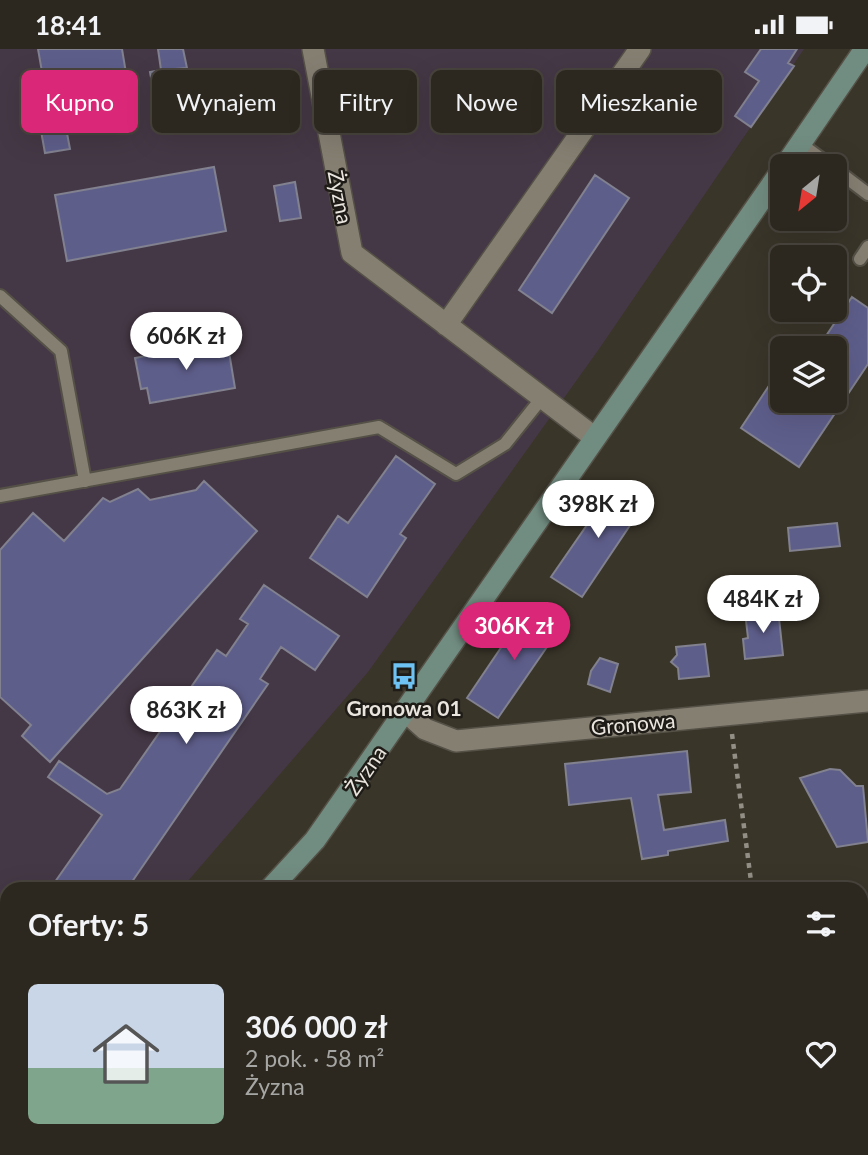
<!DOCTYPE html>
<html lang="pl">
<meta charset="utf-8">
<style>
:root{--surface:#2c281f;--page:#343028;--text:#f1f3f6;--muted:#a6a6a4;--line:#48443d;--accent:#db2777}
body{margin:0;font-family:Lato,sans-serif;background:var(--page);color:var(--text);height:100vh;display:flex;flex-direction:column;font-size:26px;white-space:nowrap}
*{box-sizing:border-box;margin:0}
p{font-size:23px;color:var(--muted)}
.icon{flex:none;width:38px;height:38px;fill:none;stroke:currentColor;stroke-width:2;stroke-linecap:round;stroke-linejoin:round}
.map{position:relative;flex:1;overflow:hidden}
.details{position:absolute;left:0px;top:833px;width:868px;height:273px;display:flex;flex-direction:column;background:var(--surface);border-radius:21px 21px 0 0;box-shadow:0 7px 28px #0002,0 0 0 2px var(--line)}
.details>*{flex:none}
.guide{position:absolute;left:21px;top:21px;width:826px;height:63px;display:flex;gap:14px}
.needle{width:46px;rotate:210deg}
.controls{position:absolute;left:770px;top:105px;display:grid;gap:14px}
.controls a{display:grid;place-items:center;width:77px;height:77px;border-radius:10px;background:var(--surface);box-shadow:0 7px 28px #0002,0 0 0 2px var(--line);font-size:35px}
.price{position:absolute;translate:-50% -60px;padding:0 16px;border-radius:24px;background:#fff;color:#222;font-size:23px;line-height:46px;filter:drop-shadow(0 2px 4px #0008)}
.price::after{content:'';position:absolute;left:50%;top:42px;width:21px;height:16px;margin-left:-10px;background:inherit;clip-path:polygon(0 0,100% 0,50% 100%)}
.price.on{background:var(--accent);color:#fff}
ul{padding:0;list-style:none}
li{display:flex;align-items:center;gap:21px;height:175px;padding:0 28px}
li+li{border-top:2px solid var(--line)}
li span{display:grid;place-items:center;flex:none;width:196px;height:140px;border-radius:10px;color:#555}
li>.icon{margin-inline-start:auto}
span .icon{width:84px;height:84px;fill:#fffc;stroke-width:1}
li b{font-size:30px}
h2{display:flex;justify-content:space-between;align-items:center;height:84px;padding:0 28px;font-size:30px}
.pill{padding:0 24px;border-radius:10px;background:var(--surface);box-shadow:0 7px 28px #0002,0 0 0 2px var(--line);font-size:24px;line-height:63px}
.pill.on{background:var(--accent);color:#fff}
.status{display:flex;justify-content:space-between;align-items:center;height:49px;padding:0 35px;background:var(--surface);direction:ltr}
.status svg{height:19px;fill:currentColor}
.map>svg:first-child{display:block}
.industrial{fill:#453846}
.green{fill:#374d28}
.forest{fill:#5f794e}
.building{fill:#5e5e8b;stroke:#81818f;stroke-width:2}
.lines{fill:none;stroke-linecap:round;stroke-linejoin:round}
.lane-casing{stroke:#555147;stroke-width:16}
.street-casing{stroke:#555147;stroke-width:24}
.secondary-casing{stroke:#555147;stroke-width:24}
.path{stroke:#948f86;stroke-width:4.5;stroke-dasharray:5 5;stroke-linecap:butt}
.lane{stroke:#857f72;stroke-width:12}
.street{stroke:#857f72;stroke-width:21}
.secondary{stroke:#718c81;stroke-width:21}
.labels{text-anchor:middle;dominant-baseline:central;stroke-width:5;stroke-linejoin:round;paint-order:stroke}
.street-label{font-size:21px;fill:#eae6df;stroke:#1f1c17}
.poi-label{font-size:21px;font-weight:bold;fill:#eae6df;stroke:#1f1c17}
</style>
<div class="status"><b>18:41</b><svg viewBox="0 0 49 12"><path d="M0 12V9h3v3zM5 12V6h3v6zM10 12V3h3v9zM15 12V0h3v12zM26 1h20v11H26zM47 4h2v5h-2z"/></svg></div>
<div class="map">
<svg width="868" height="1106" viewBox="0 0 868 1106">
<rect width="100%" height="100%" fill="#3a3529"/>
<path class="industrial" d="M0,0H804L599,300L368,623L181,840H7V997L0,1003Z"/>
<path class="green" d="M868,943V1089L861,1052V944Z
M535,1099H683L684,1106H517Z"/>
<path class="forest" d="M34,1099H177V1106H26Z"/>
<path class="building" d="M38,0H122L127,30L117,31L123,68L66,79L70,100L45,104L38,65L49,63Z
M158,0H183L187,19L176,20L182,58L157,62L150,23L161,21Z
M761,0H797L788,14L794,17L751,78L735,67L759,32L745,23Z
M214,118L226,182L67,212L55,146Z
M595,126L629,149L552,264L519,241Z
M295,133L301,169L280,172L274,137Z
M852,248L868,259V315L799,418L741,379L782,317V352H835V299H818Z
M227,291L235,339L150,354L147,339L141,340L135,309Z
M396,407L435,435L400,485L406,489L367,548L310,509L338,467L348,474Z
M204,432L257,482L50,713L22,687L31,676L0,648V501L33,464L64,492L103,449L110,453L138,440L150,451L196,441Z
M616,434L645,454L582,548L551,528Z
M837,474L840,497L790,502L788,479Z
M264,536L339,587L315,621L281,598L260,630L268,635L127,840H50L102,766L48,728L59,712L107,745L120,740L217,601L226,607L248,575L240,570Z
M529,557L560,579L498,669L467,649Z
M778,560L783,606L745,610L743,590L748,589L745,563Z
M705,595L709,627L679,630L678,619L671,613L677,606L676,598Z
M600,609L618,615L610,643L588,635L591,622Z
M687,702L691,743L658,746L664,781L725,771L728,792L668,802V806L642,810L631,749L569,756L565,715Z
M830,720L840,721L856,737H863L868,793L837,798L800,729Z"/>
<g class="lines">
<defs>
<path id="lane" d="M801,95L831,117
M835,120L868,145
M860,210L868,198
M0,247L61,302L85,432
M0,447L379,378L456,425L505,395L541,350"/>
<path id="street" d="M313,0L352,204L594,388
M446,276L640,0
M406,663L425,680L456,692L868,652"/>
<path id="secondary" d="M785,117L865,0
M270,840L315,791L782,121
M0,1095L7,1089"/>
</defs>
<use href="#lane" class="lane-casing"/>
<use href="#street" class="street-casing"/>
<use href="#secondary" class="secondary-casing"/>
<path class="path" d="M732,685L752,840
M861,912H868
M861,1057L868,1055
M735,1099V1106"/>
<use href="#lane" class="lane"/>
<use href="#street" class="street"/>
<use href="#secondary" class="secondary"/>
</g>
<defs>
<symbol id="bus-bare" viewBox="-9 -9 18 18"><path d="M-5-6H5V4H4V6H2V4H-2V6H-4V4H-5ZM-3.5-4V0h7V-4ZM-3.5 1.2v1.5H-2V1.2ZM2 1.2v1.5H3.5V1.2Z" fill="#6dc2f3" stroke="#1f1c17" stroke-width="2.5" paint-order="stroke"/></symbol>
</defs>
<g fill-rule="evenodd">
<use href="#bus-bare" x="385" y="608" width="38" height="38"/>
</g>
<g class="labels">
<g class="street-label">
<text transform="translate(341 148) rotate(79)">Żyzna</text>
<text transform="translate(633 674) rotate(-5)">Gronowa</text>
<text transform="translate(365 721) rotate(-55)">Żyzna</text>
</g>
<g class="poi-label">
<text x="404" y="658">Gronowa 01</text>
</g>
</g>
</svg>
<div class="controls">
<a><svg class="needle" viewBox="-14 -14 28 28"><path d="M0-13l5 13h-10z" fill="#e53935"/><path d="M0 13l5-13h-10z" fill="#a6a6a4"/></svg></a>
<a><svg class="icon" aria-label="locate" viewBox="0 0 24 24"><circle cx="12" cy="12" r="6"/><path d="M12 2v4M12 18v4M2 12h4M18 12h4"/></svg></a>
<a><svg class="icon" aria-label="layers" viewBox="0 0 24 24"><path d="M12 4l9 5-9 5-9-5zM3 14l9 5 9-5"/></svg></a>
</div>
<b class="price" style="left:186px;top:323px">606K zł</b>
<b class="price" style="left:598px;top:491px">398K zł</b>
<b class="price" style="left:763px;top:586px">484K zł</b>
<b class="price on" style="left:514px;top:613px">306K zł</b>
<b class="price" style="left:186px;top:697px">863K zł</b>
<div class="guide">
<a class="pill on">Kupno</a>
<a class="pill">Wynajem</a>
<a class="pill">Filtry</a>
<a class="pill">Nowe</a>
<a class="pill">Mieszkanie</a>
</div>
<section class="details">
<h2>Oferty: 5<svg class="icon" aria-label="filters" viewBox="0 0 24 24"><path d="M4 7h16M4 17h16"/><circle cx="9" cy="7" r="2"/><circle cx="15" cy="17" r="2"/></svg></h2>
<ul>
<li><span style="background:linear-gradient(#c9d6e8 60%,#7fa58c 0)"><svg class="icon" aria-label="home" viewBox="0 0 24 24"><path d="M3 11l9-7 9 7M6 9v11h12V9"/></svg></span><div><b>306 000 zł</b><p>2 pok. · 58 m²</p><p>Żyzna</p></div><svg class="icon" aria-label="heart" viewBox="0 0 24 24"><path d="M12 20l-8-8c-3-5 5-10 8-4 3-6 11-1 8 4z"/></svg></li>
</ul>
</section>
</div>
